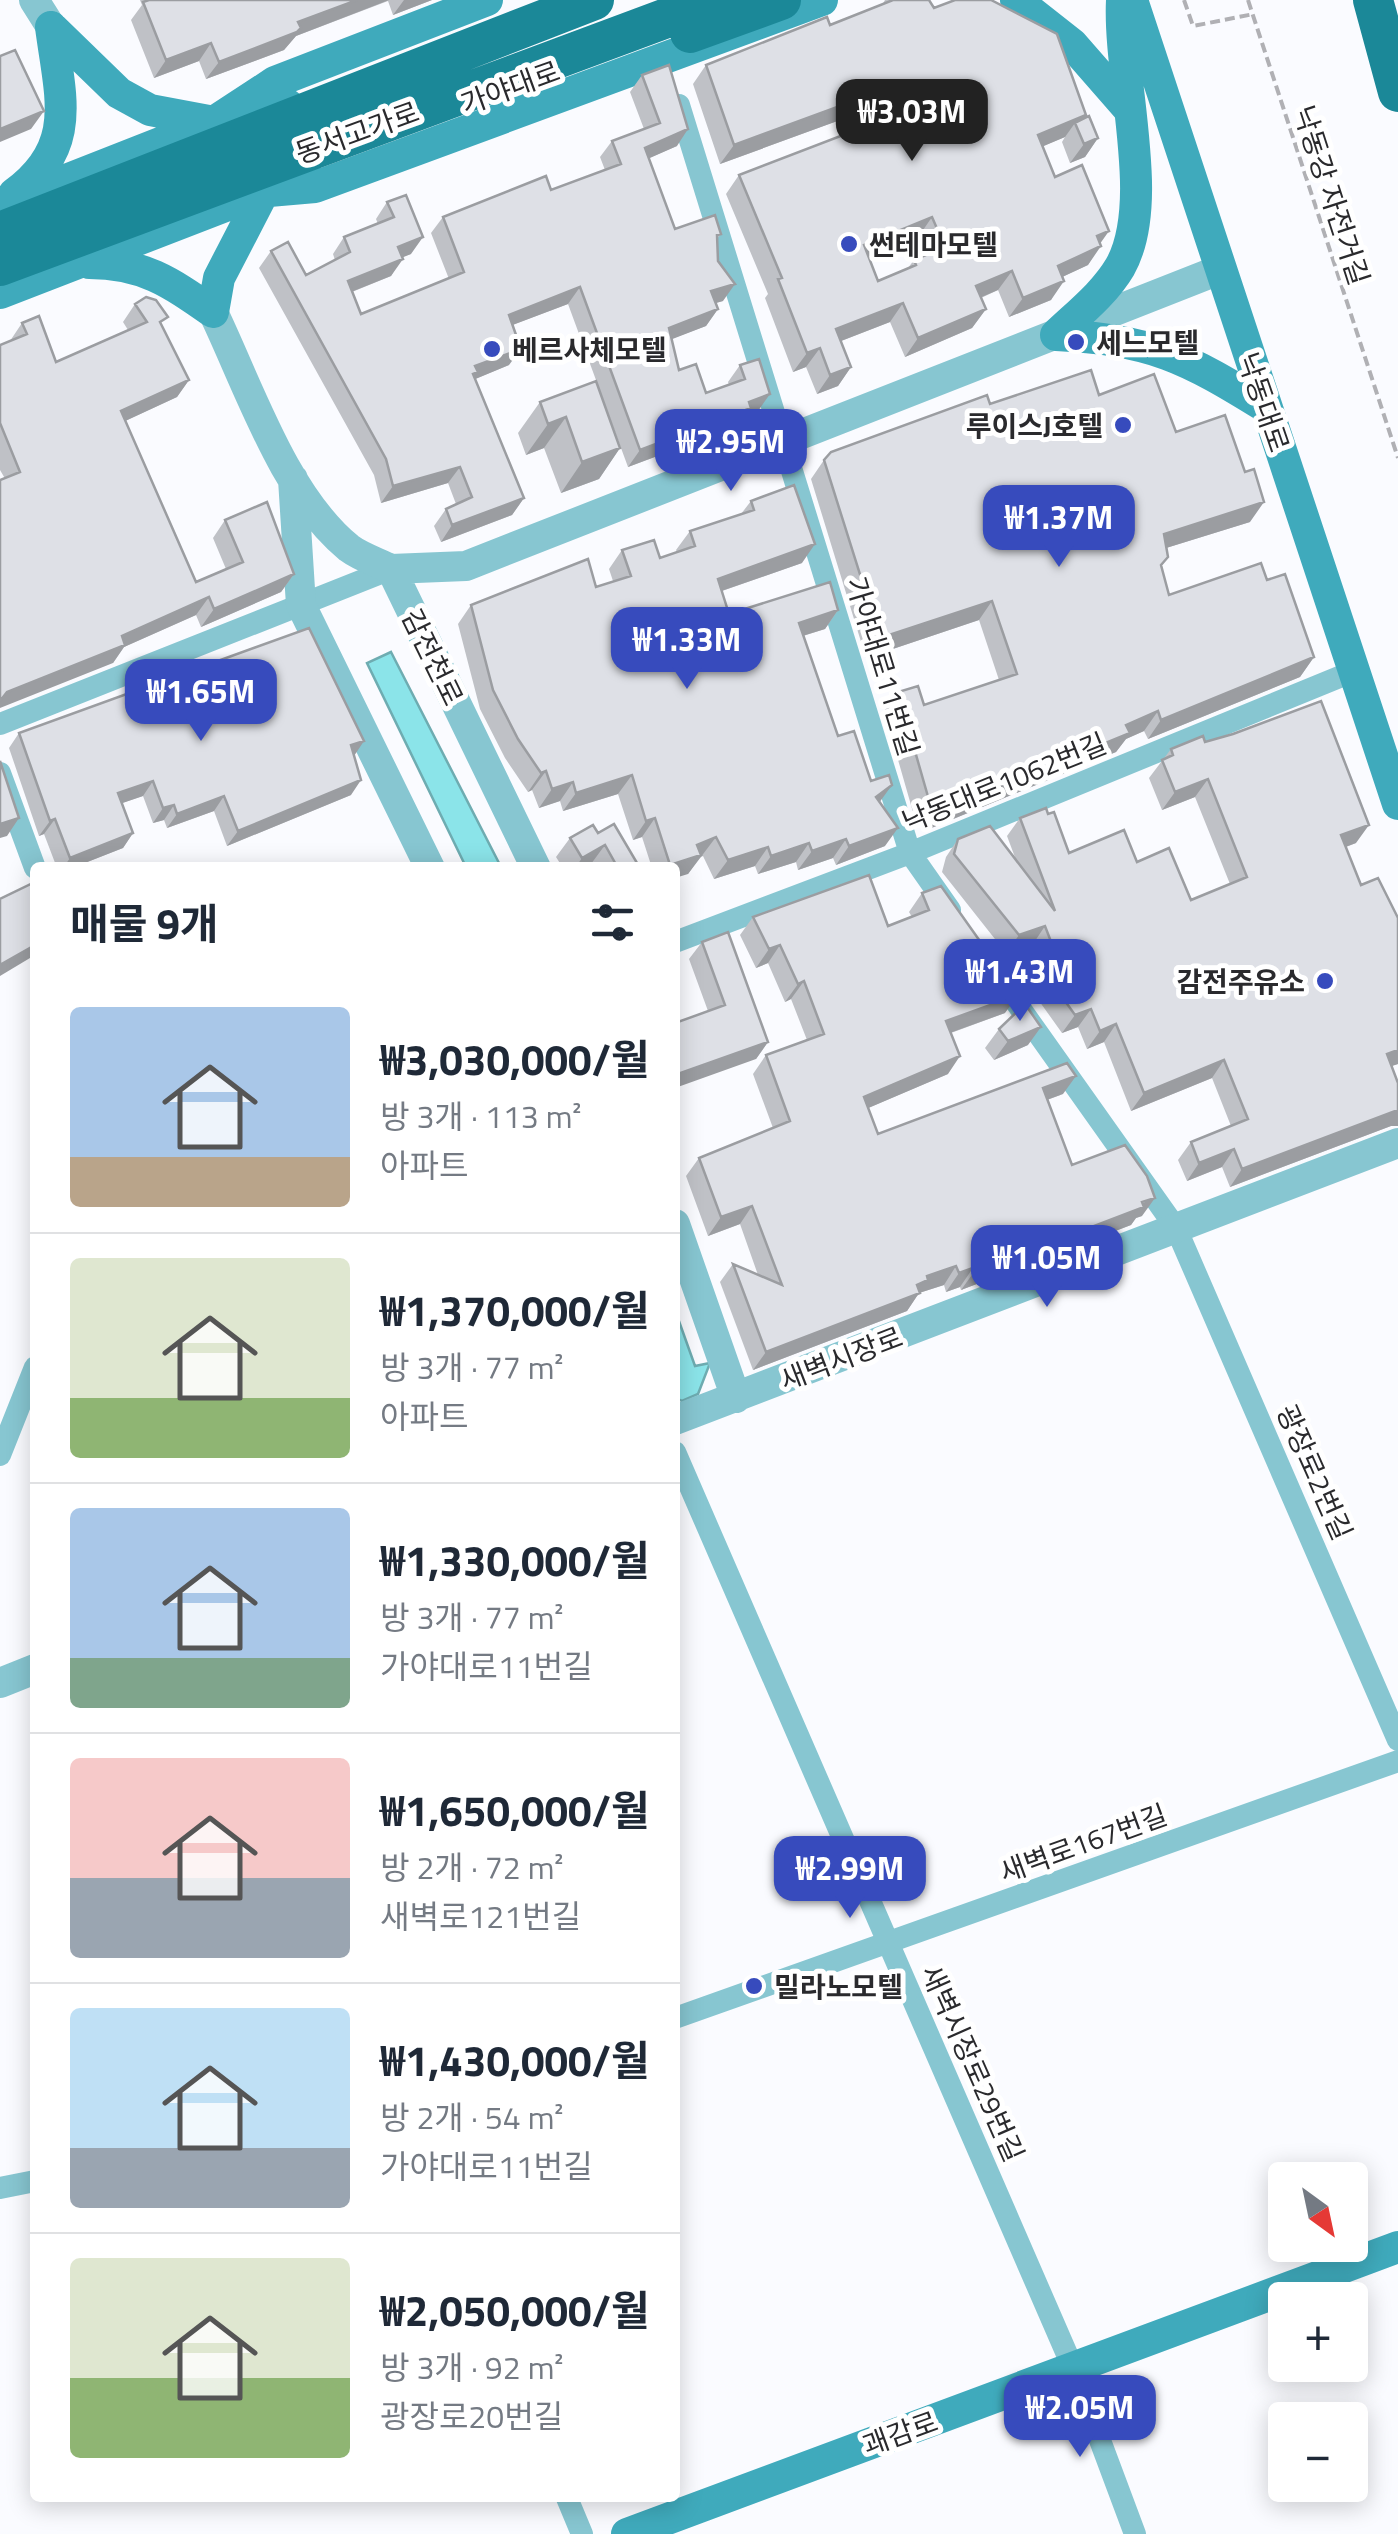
<!DOCTYPE html>
<html lang="ko">
<meta charset="utf-8">
<style>
:root{--surface:#fff;--page:#f6f6f7;--text:#1f2937;--muted:#747a83;--line:#e0e1e3;--accent:#374bbd}
body{margin:0;font-family:"Titillium Web","Noto Sans KR",sans-serif;background:var(--page);color:var(--text);height:100vh;display:flex;flex-direction:column;font-size:38px;white-space:nowrap}
*{box-sizing:border-box;margin:0}
p{font-size:32px;color:var(--muted)}
.icon{flex:none;width:55px;height:55px;fill:none;stroke:currentColor;stroke-width:2;stroke-linecap:round;stroke-linejoin:round}
.map{position:relative;flex:1;overflow:hidden}
.panel{position:absolute;left:30px;top:862px;width:650px;height:1640px;display:flex;flex-direction:column;background:var(--surface);border-radius:10px;box-shadow:0 5px 25px #0003}
.panel>*{flex:none}
.needle{width:65px;rotate:147deg}
.tools{position:absolute;left:1268px;top:2162px;display:grid;gap:20px}
.tools a{display:grid;place-items:center;width:100px;height:100px;border-radius:10px;background:var(--surface);box-shadow:0 5px 25px #0003;font-size:50px}
.price{position:absolute;translate:-50% -85px;padding:0 22px;border-radius:20px;background:var(--accent);color:#fff;font-size:32px;line-height:65px;filter:drop-shadow(0 2px 5px #0008)}
.price::after{content:'';position:absolute;left:50%;top:60px;width:30px;height:22px;margin-left:-15px;background:inherit;clip-path:polygon(0 0,100% 0,50% 100%)}
.price.current{background:#222;color:#fff}
ul{padding:0;list-style:none}
li{display:flex;align-items:center;gap:30px;height:250px;padding:0 40px}
li+li{border-top:2px solid var(--line)}
li span{display:grid;place-items:center;flex:none;width:280px;height:200px;border-radius:10px;color:#555}
li>.icon{margin-inline-start:auto}
span .icon{width:120px;height:120px;fill:#fffc;stroke-width:1}
li b{font-size:42px}
h2{display:flex;justify-content:space-between;align-items:center;height:120px;padding:0 40px;font-size:42px}
.map>svg:first-child{display:block}
.water{fill:#8be4e9;stroke:#6eacb1;stroke-width:2.5}
.lines{fill:none;stroke-linecap:round;stroke-linejoin:round}
.path{stroke:#b0b0b4;stroke-width:4;stroke-dasharray:10 5;stroke-linecap:butt}
.minor{stroke:#87c6d1;stroke-width:22}
.tertiary{stroke:#87c6d1;stroke-width:30}
.secondary{stroke:#3faabc;stroke-width:32}
.trunk{stroke:#1b8898;stroke-width:40}
.wall{fill:#bfc1c6;fill-rule:evenodd}
.shaded-wall{fill:#9b9da1}
.building{fill:#dee0e6;stroke:#9b9da1;stroke-width:2.5;fill-rule:evenodd}
.poi-dot{fill:#374bbd;stroke:#fff;stroke-width:4}
.labels{text-anchor:middle;dominant-baseline:central;stroke-width:10;stroke-linejoin:round;paint-order:stroke}
.street-label{font-size:28px;fill:#2a2a2d;stroke:#fff}
.poi-label{font-size:28px;font-weight:bold;fill:#2a2a2d;stroke:#fff;text-anchor:start}
</style>
<div class="map">
<svg width="1398" height="2534" viewBox="0 0 1398 2534">
<rect width="100%" height="100%" fill="#fafbff"/>
<path class="water" d="M391,652L501,867H466L367,663Z
M675,1310L695,1366L710,1363L698,1394L682,1401L675,1398Z"/>
<g class="lines">
<path class="path" d="M1184,0L1193,26L1254,14
M1248,0L1398,458"/>
<path class="minor" d="M679,105L910,853L950,910
M0,724L391,569
M0,773L35,868
M675,942L910,853L1354,671
M998,977L1176,1228L1398,1740
M675,1452L1073,2368L1135,2534
M0,1455L35,1367
M675,2018L1398,1761
M0,2188L35,2181
M567,2498L582,2534"/>
<path class="tertiary" d="M34,0L51,27
M213,312C249,387 284,495 349,548C361,557 377,562 391,569L536,868
M293,479L301,605L430,868
M391,569L466,566L1219,270
M675,1224L736,1398
M675,1420L1398,1143
M0,1683L35,1669"/>
<path class="secondary" d="M1016,0L1072,44L1127,107
M1132,0L1398,804
M51,27L119,93L150,110L214,122L275,82L487,0
M269,191L315,187L822,0
M14,194C79,147 60,97 51,27
M0,206L214,122L288,105
M89,263C143,263 170,282 213,312L219,278L264,191
M0,293L264,191L305,163
M1056,335C1078,314 1104,294 1120,267C1157,202 1118,78 1122,0
M1056,335C1151,339 1187,358 1266,407
M627,2534L1398,2247"/>
<path class="trunk" d="M1373,0L1398,92
M690,33L781,0
M0,232L594,0
M0,266L715,0"/>
</g>
<path class="wall" d="M140,0H432L393,15L388,1L296,36L284,50L206,79L199,61L154,78L131,20L142,5Z
M885,0H929L934,8L1086,115L1083,119L1098,138L1085,157L1070,163L1062,142L1065,137L1043,146L1055,177L1100,244L1088,265L1062,277L1051,300L1009,317L998,290L981,298L986,309L972,328L905,357L890,322L841,341L851,367L838,386L817,394L806,367L793,372L765,298L768,294L726,194L739,175L867,126L862,112L720,164L693,84L706,65L830,25L882,5ZM919,236L927,255L914,260L908,268L878,281L868,256Z
M642,75L677,146L649,158L675,229L721,234L717,239L723,301L715,303L718,309L706,326L671,339L679,370L706,393L729,385L728,382L740,365L758,411L746,415L740,425L628,467L568,304L512,325L509,365L475,379L524,498L512,515L441,542L434,526L446,509L456,504L448,483L381,503L374,475L259,268L271,251L306,275L335,260L333,254L344,237L378,224L376,219L387,202L411,254L402,257L391,276L352,292L361,314L449,279L431,233L443,217L551,190L605,170L600,157L612,141L644,129L630,92Z
M135,304L162,325L189,380L177,397L125,421L196,582L226,569L213,538L225,520L294,574L281,592L201,627L196,615L124,647L113,663L0,470V345L10,341L22,323L56,362L128,330L123,322Z
M1099,395L1176,432L1250,522L1166,548L1168,557L1161,567L1169,595L1267,580L1314,657L1300,677L1148,739L1144,731L1126,739L1116,752L929,829L915,819L884,711L898,692L924,705L999,680L979,620L866,658L811,479L824,460L990,404Z
M540,402L620,448L599,479L561,493L544,448L526,455L518,433Z
M751,501L802,563L722,591L729,614L838,610L825,629L803,636L838,736L871,781L880,802L885,846L836,865L833,858L798,870L796,862L758,874L755,866L714,879L703,856L699,858L688,874L675,868H652L642,837L633,840L618,794L563,811L560,801L539,808L532,790L528,792L505,758L480,709L458,624L471,605L596,587L613,581L609,569L622,550L660,558L677,552L676,550L690,531L741,514Z
M19,733L354,755L351,795L227,846L214,811L167,828L164,820L153,823L143,796L122,803L133,833L123,848L72,868H57L44,834L39,836L9,748Z
M1205,742L1356,843L1346,847L1398,1064L1391,1066L1398,1083V1126H1391L1230,1187L1222,1167L1187,1181L1178,1160L1191,1142L1231,1126L1212,1078L1131,1111L1104,1042L1087,1049L1078,1027L1062,1033L1037,998L1048,983L1033,944L1006,953L942,872L946,857L958,839L1016,860L1007,836L1020,818L1069,853L1137,862L1191,900L1230,884L1195,797L1162,810L1149,778L1171,749Z
M598,833L640,868H593L591,864L585,868H563L556,857L570,838Z
M922,893L1005,1013L951,1033L948,1074L868,1108L878,1134L1063,1094L1047,1100L1072,1165L1142,1216L1136,1218L1131,1225L961,1290L960,1287L946,1292L944,1285L919,1293L907,1311L753,1370L720,1282L733,1264L758,1275L740,1224L708,1236L686,1176L699,1158L773,1128L753,1074L766,1055L807,1040L791,999L785,1002L768,963L756,968L740,935L753,917L888,926L912,917L909,912Z
M702,942L768,1042L756,1059L678,1022L708,1011L689,959Z
M999,1029L1028,1045L994,1060L985,1048Z"/>
<path class="shaded-wall" d="M357,0H389L296,36L284,50L206,79L219,62L298,22Z
M404,0H432L393,15Z
M211,43L199,61L154,78L166,60Z
M875,93L862,112L720,164L734,145Z
M44,111L31,129L0,142V129Z
M1086,115L1077,128L1075,123L1065,137L1025,154L1038,135Z
M688,129L677,146L634,165L645,148Z
M1098,138L1085,157L1070,163L1084,144Z
M932,217L919,236L850,264L864,245Z
M1109,231L1097,248L1101,246L1088,265L1045,285L1058,266L1097,236Z
M423,237L411,254L386,264L398,247Z
M403,259L391,276L336,298L348,281Z
M1012,271L998,290L963,305L976,286Z
M1064,281L1051,300L1009,317L1023,298Z
M735,284L723,301L699,308L711,291Z
M580,287L568,304L497,331L509,315Z
M903,303L890,322L823,348L836,329Z
M718,309L706,326L657,345L669,328Z
M986,309L972,328L905,357L918,338Z
M820,348L806,367L793,372L807,353Z
M521,349L509,365L473,380L475,366Z
M851,367L838,386L817,394L830,375Z
M189,380L177,397L108,429L121,411Z
M770,394L758,411L746,415L740,425L628,467L640,450L749,402Z
M566,417L544,448L526,455L548,424Z
M620,448L599,479L561,493L582,462Z
M460,467L448,483L381,503L393,486Z
M524,498L512,515L441,542L452,525Z
M1264,502L1250,522L1150,553L1164,534Z
M815,544L802,563L704,597L718,579Z
M294,574L281,592L201,627L214,609Z
M209,597L196,615L124,647L113,663L0,708V701L7,692L122,636Z
M992,601L979,620L866,658L880,638Z
M838,610L825,629L786,641L799,623Z
M1314,657L1300,677L1148,739L1161,720Z
M1158,711L1144,731L1126,739L1116,752L929,829L942,810Z
M364,741L354,756L351,745Z
M546,771L532,790L528,792L541,773Z
M632,775L618,794L563,811L576,793Z
M1208,779L1195,797L1162,810L1175,792Z
M361,780L351,795L227,846L238,831Z
M153,781L143,796L108,808L118,793Z
M573,782L560,801L539,808L552,789Z
M892,785L879,803L876,797Z
M224,796L214,811L167,828L177,814Z
M174,805L164,820L153,823L163,808Z
M19,818L7,836L0,838V824Z
M655,818L642,837L633,840L646,821Z
M55,819L44,834L39,836L50,821Z
M1369,825L1356,843L1329,853L1341,835Z
M898,828L885,846L836,865L849,846Z
M133,833L123,848L72,868H63L70,858Z
M716,837L688,874L675,878V868H668L670,865L697,845Z
M846,839L833,858L798,870L812,851Z
M809,843L796,862L758,874L771,856Z
M605,845L591,864L585,868H575L582,858Z
M768,847L755,866L714,879L728,860Z
M1045,926L1033,944L1006,953L1019,935Z
M35,945V955L0,976V965Z
M780,945L768,963L756,968L769,949Z
M804,981L791,999L785,1002L798,984Z
M1018,995L1005,1013L933,1039L946,1021Z
M1091,1009L1078,1027L1062,1033L1075,1015Z
M1116,1024L1104,1042L1087,1049L1100,1031Z
M1041,1027L1028,1045L994,1060L1008,1041Z
M768,1042L756,1059L675,1088V1075Z
M1398,1050V1064L1374,1072L1387,1054Z
M960,1056L948,1074L852,1115L864,1097Z
M1224,1060L1212,1078L1131,1111L1144,1093Z
M1076,1076L1063,1094L1030,1106L1043,1088Z
M1398,1110V1126H1391L1230,1187L1242,1169Z
M1234,1149L1222,1167L1187,1181L1199,1163Z
M1155,1198L1142,1216L1136,1218L1131,1225L961,1290L974,1272Z
M752,1206L740,1224L708,1236L721,1217Z
M956,1266L944,1285L919,1293L907,1311L753,1370L766,1352L917,1285L927,1276Z
M973,1268L960,1287L946,1292L959,1273Z"/>
<path class="building" d="M149,0H357L298,22L301,28L297,32L219,62L211,43L166,60L143,2Z
M893,0H929L934,8L955,0H991L1057,34L1086,115L1038,135L1055,177L1082,165L1109,231L1097,236L1101,246L1058,266L1064,281L1023,298L1012,271L976,286L986,309L918,338L903,303L836,329L851,367L830,375L820,348L807,353L778,279L782,278L739,175L885,119L875,93L734,145L706,65L827,17L830,25ZM932,217L945,247L914,260L916,265L878,281L864,245Z
M15,50L44,111L0,129V56Z
M669,65L688,129L645,148L675,229L715,215L721,234L717,235L718,261L735,284L711,291L718,309L669,328L679,370L696,364L706,393L745,379L740,365L759,359L770,394L749,402L751,408L640,450L580,287L509,315L521,349L475,366L478,372L473,374L524,498L452,525L446,509L472,497L460,467L393,486L386,459L271,251L288,242L306,275L350,252L344,237L394,217L387,202L406,195L423,237L398,247L403,259L348,281L361,314L464,272L443,217L546,176L551,190L621,164L612,141L660,123L642,75Z
M1089,116L1098,138L1084,144L1075,123Z
M146,297L156,300L168,317L160,322L189,380L121,411L196,582L243,562L225,520L267,502L294,574L214,609L209,597L122,636L125,645L7,692L0,701V480L20,472L0,423V345L27,334L22,323L39,316L56,362L147,322L135,304Z
M1091,370L1099,395L1154,374L1176,432L1225,415L1245,472L1254,469L1264,502L1164,534L1168,557L1161,565L1169,595L1261,563L1267,580L1285,574L1314,657L1161,720L1158,711L1126,725L1130,733L942,810L929,800L898,692L918,686L924,705L1017,674L992,601L880,638L824,460L831,452L987,395L990,404Z
M596,381L620,448L582,462L566,417L548,424L540,402Z
M794,485L815,544L718,579L729,614L830,582L838,610L799,623L838,736L854,731L871,781L889,775L892,785L876,797L898,828L849,846L846,839L812,851L809,843L771,856L768,847L728,860L716,837L697,845L701,855L670,865L655,818L646,821L632,775L576,793L573,782L552,789L546,771L541,773L518,739L493,690L471,605L588,559L596,587L631,576L622,550L654,540L660,558L695,546L690,531L754,510L751,501Z
M309,628L364,741L351,745L361,780L238,831L224,796L177,814L174,805L163,808L153,781L118,793L133,833L70,858L55,819L50,821L19,733Z
M1321,701L1369,825L1341,835L1361,885L1378,878L1398,918V1050L1387,1054L1398,1083V1110L1242,1169L1234,1149L1199,1163L1191,1142L1248,1119L1224,1060L1144,1093L1116,1024L1100,1031L1091,1009L1075,1015L1050,980L1062,970L1045,926L1019,935L954,854L958,839L990,826L1055,911L1020,818L1046,808L1048,814L1054,812L1069,853L1124,830L1137,862L1169,848L1191,900L1247,877L1208,779L1175,792L1162,760L1173,755L1171,749L1203,736L1205,742L1233,734Z
M0,761L19,818L0,824Z
M614,824L640,868H618L605,845L582,858L570,838L593,825L598,833Z
M869,875L888,926L929,910L922,893L941,886L1018,995L946,1021L960,1056L864,1097L878,1134L1067,1063L1076,1076L1043,1088L1072,1165L1125,1145L1147,1176L1155,1198L1142,1202L1144,1207L974,1272L973,1268L959,1273L956,1266L927,1276L928,1280L917,1285L920,1293L766,1352L733,1264L782,1285L752,1206L721,1217L699,1158L790,1121L766,1055L824,1034L804,981L798,984L780,945L769,949L753,917Z
M35,882V945L0,965V899Z
M728,932L768,1042L675,1075V1016L678,1022L725,1005L702,942Z
M1025,1004L1041,1027L1008,1041L999,1029Z"/>
<g class="poi-dot">
<circle cx="849" cy="244" r="10"/>
<circle cx="1076" cy="342" r="10"/>
<circle cx="492" cy="349" r="10"/>
<circle cx="1123" cy="425" r="10"/>
<circle cx="1325" cy="981" r="10"/>
<circle cx="754" cy="1986" r="10"/>
</g>
<g class="labels">
<g class="street-label">
<text transform="translate(510 87) rotate(-20)">가야대로</text>
<text transform="translate(357 132) rotate(-20)">동서고가로</text>
<text transform="translate(1332 195) rotate(72)">낙동강 자전거길</text>
<text transform="translate(1264 402) rotate(71)">낙동대로</text>
<text transform="translate(433 657) rotate(64)">감전천로</text>
<text transform="translate(883 666) rotate(73)">가야대로11번길</text>
<text transform="translate(1004 782) rotate(-22)">낙동대로1062번길</text>
<text transform="translate(841 1358) rotate(-21)">새벽시장로</text>
<text transform="translate(1315 1472) rotate(66)">광장로2번길</text>
<text transform="translate(1083 1843) rotate(-20)">새벽로167번길</text>
<text transform="translate(973 2063) rotate(66)">새벽시장로29번길</text>
<text transform="translate(900 2433) rotate(-20)">괘감로</text>
</g>
<g class="poi-label">
<text x="869" y="244">썬테마모텔</text>
<text x="1096" y="342">세느모텔</text>
<text x="512" y="349">베르사체모텔</text>
<text x="1103" y="425" text-anchor="end">루이스J호텔</text>
<text x="1305" y="981" text-anchor="end">감전주유소</text>
<text x="774" y="1986">밀라노모텔</text>
</g>
</g>
</svg>
<div class="tools">
<a><svg class="needle" viewBox="-14 -14 28 28"><path d="M0-13l5 13h-10z" fill="#e53935"/><path d="M0 13l5-13h-10z" fill="#747a83"/></svg></a>
<a>+</a>
<a>−</a>
</div>
<b class="price current" style="left:912px;top:164px">₩3.03M</b>
<b class="price" style="left:731px;top:494px">₩2.95M</b>
<b class="price" style="left:1059px;top:570px">₩1.37M</b>
<b class="price" style="left:687px;top:692px">₩1.33M</b>
<b class="price" style="left:201px;top:744px">₩1.65M</b>
<b class="price" style="left:1020px;top:1024px">₩1.43M</b>
<b class="price" style="left:1047px;top:1310px">₩1.05M</b>
<b class="price" style="left:850px;top:1921px">₩2.99M</b>
<b class="price" style="left:1080px;top:2460px">₩2.05M</b>
<section class="panel">
<h2>매물 9개<svg class="icon" aria-label="filters" viewBox="0 0 24 24"><path d="M4 7h16M4 17h16"/><circle cx="9" cy="7" r="2"/><circle cx="15" cy="17" r="2"/></svg></h2>
<ul>
<li><span style="background:linear-gradient(#a9c7e8 75%,#b9a48a 0)"><svg class="icon" aria-label="home" viewBox="0 0 24 24"><path d="M3 11l9-7 9 7M6 9v11h12V9"/></svg></span><div><b>₩3,030,000/월</b><p>방 3개 · 113 m²</p><p>아파트</p></div></li>
<li><span style="background:linear-gradient(#dfe7d0 70%,#8fb573 0)"><svg class="icon" aria-label="home" viewBox="0 0 24 24"><path d="M3 11l9-7 9 7M6 9v11h12V9"/></svg></span><div><b>₩1,370,000/월</b><p>방 3개 · 77 m²</p><p>아파트</p></div></li>
<li><span style="background:linear-gradient(#a9c7e8 75%,#7fa58c 0)"><svg class="icon" aria-label="home" viewBox="0 0 24 24"><path d="M3 11l9-7 9 7M6 9v11h12V9"/></svg></span><div><b>₩1,330,000/월</b><p>방 3개 · 77 m²</p><p>가야대로11번길</p></div></li>
<li><span style="background:linear-gradient(#f6c9c9 60%,#9aa5b1 0)"><svg class="icon" aria-label="home" viewBox="0 0 24 24"><path d="M3 11l9-7 9 7M6 9v11h12V9"/></svg></span><div><b>₩1,650,000/월</b><p>방 2개 · 72 m²</p><p>새벽로121번길</p></div></li>
<li><span style="background:linear-gradient(#bfe0f5 70%,#9aa5b1 0)"><svg class="icon" aria-label="home" viewBox="0 0 24 24"><path d="M3 11l9-7 9 7M6 9v11h12V9"/></svg></span><div><b>₩1,430,000/월</b><p>방 2개 · 54 m²</p><p>가야대로11번길</p></div></li>
<li><span style="background:linear-gradient(#dfe7d0 60%,#8fb573 0)"><svg class="icon" aria-label="home" viewBox="0 0 24 24"><path d="M3 11l9-7 9 7M6 9v11h12V9"/></svg></span><div><b>₩2,050,000/월</b><p>방 3개 · 92 m²</p><p>광장로20번길</p></div></li>
</ul>
</section>
</div>
